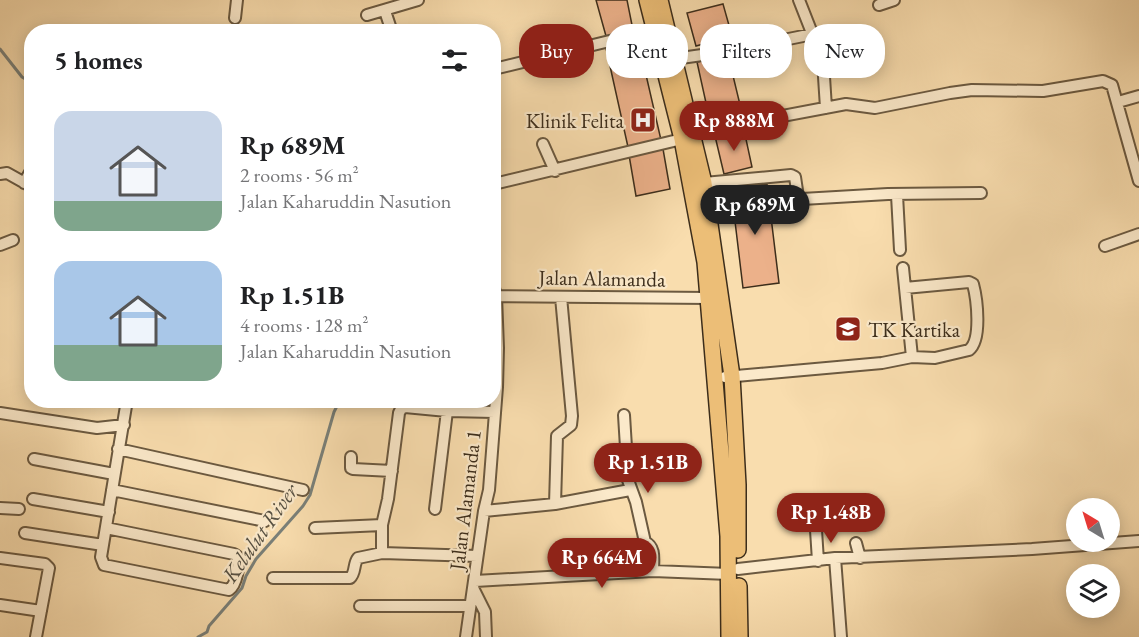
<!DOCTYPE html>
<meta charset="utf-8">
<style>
:root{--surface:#fff;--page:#f2f2f2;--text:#202124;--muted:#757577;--accent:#8f2418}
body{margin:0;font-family:"EB Garamond",serif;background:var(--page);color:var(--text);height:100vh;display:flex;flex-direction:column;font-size:22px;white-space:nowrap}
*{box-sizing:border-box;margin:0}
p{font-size:20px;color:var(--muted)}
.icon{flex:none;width:33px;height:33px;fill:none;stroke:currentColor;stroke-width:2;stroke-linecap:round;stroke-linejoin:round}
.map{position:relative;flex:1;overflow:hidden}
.side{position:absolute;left:24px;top:24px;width:477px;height:384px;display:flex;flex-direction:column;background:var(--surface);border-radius:24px;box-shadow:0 3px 15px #0003}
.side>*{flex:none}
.guide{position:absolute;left:519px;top:24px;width:530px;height:54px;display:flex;gap:12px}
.needle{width:39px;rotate:322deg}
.controls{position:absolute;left:1066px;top:498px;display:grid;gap:12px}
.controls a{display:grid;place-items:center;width:54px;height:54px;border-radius:50%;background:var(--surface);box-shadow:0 3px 15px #0003;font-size:30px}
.price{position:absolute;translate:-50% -51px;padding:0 14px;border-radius:21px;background:var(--accent);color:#fff;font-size:20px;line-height:39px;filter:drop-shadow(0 2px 3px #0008)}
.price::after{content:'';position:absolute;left:50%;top:36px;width:18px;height:14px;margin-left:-9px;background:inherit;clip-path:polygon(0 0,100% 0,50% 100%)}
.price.selected{background:#222;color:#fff}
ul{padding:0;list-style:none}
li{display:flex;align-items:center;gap:18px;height:150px;padding:0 30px}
li span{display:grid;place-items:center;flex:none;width:168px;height:120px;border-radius:18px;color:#555}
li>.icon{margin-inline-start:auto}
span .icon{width:72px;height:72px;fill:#fffc;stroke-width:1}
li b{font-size:26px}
h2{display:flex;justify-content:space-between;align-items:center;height:72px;padding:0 30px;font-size:26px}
.tag{padding:0 21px;border-radius:24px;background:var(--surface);box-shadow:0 3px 15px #0003;font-size:21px;line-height:54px}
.tag.selected{background:var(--accent);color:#fff}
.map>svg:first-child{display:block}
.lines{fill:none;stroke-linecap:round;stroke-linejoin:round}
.stream{stroke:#7a8079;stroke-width:3}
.building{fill:#ecb18a;stroke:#3c2d1b;stroke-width:1.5}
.minor-casing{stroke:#6b5940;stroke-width:14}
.highway-casing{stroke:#3c2d1b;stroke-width:18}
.minor{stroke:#fbe9ca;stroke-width:10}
.highway{stroke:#ecbe77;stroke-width:15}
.labels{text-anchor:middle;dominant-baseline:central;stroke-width:4.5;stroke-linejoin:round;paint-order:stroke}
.poi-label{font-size:21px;fill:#3c2d1b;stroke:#fbe9ca;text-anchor:end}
.street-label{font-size:21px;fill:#3c2d1b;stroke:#fbe9ca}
.water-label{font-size:22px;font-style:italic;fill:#565042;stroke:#fbe9ca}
</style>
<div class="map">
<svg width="1139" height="637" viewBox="0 0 1139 637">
<rect width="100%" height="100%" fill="#f9ddae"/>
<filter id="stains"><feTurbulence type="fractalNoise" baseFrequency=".00333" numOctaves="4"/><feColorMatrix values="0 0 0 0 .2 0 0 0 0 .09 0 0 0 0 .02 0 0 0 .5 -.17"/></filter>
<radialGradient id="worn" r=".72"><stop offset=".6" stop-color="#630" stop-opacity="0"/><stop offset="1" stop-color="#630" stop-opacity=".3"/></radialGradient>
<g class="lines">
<path class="stream" d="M0,49L22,77L32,83
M198,637L207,632L209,626L242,588L246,576L256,559L303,506L310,495L334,412L340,400"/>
</g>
<path class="building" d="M596,0H627L633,30L606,36Z
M723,4L732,36L696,46L687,13Z
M638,40L661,140L628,147L606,48Z
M728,55L742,113L710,121L697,62Z
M744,130L752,167L724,174L715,136Z
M663,149L670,189L636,196L629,155Z
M767,184L779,283L743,288L731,188Z"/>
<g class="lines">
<defs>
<path id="minor" d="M799,0L823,61L826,108
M879,5L894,0
M385,11L392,32
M367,15L418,0
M235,18L237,0
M674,59L730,51L813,34
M494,69L655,30
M1118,102L1139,96
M693,133L846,104L875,108L950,93L972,90L1043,91L1103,81L1112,85L1139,181
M543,144L555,171
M0,174L7,173L32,187
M24,183L32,169
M704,183L791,175L795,177L798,197L802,199L888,194L981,193
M494,184L682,139
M897,195L900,250
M0,245L13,240
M1105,246L1139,234
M903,268L912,357
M494,296L710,298
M725,377L882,363L912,357L935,358L969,350C982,340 977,299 973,284L969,282L905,288
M0,413L97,428L124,425
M624,415L628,480L636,502L645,542C656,547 653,560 653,571
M118,449L303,490
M351,457V468L353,469L392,471
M34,459L114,474
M112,490L265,521
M33,499L109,512
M555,504L557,436L571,425L572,416L561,297
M0,508L19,509
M435,509L447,411
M484,511L555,504L630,490
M106,528L234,554L237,556C240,565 237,584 229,590L104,565L101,557L127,400
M315,528L382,525
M816,530L818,561
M25,533L103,545
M856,543L860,558
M382,553V525L388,499L399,413L401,409L405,407L447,411L495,412
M0,558L45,564L49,568L36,637
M835,558L841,637
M738,569L835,558L1032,549L1139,541
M273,578H350C356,573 353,564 358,558L382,553L477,556
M475,581L653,571L729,574
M473,588L485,612L486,637
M0,605L41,611
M360,606H469
M466,637L484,511L489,490L497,387L498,348L496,296L494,288"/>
<path id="highway" d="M647,0L682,139L705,262L728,536L729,637
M660,0L704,183L732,376L738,485V550
M739,586L740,637"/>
</defs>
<use href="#minor" class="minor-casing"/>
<use href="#highway" class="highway-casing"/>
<use href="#minor" class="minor"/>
<use href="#highway" class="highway"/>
</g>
<defs>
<symbol id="hospital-square" viewBox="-11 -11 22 22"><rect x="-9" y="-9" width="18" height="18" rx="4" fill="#8f2418" stroke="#fbe9ca"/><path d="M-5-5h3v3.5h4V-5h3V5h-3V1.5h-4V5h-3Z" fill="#fff"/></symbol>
<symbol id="school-square" viewBox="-11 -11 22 22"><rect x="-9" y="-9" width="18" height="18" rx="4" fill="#8f2418" stroke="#fbe9ca"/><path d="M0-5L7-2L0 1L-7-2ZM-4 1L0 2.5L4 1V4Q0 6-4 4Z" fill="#fff"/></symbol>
</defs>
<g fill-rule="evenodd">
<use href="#hospital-square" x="628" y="105" width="30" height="30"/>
<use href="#school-square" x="833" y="314" width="30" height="30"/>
</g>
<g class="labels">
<g class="poi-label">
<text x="624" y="120">Klinik Felita</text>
<text x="868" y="329" text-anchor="start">TK Kartika</text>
</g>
<g class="street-label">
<text transform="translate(602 278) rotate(1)">Jalan Alamanda</text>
<text transform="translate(465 500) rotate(-83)">Jalan Alamanda 1</text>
</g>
<g class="water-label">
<text transform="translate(260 533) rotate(-55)">Kelulut River</text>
</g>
</g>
<rect width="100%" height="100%" filter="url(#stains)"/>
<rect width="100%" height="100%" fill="url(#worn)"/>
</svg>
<div class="controls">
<a><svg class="needle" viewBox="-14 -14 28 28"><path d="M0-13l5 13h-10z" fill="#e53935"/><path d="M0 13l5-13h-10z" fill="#757577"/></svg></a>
<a><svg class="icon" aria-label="layers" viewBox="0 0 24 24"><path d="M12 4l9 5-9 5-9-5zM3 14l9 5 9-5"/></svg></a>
</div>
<b class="price" style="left:734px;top:152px">Rp 888M</b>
<b class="price selected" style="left:755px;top:236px">Rp 689M</b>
<b class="price" style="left:648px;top:494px">Rp 1.51B</b>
<b class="price" style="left:831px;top:544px">Rp 1.48B</b>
<b class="price" style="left:602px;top:589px">Rp 664M</b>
<div class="guide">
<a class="tag selected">Buy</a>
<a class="tag">Rent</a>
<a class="tag">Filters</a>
<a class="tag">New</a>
</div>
<section class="side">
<h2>5 homes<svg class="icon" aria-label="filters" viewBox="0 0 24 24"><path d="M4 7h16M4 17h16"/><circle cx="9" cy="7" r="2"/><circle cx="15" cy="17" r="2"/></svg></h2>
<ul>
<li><span style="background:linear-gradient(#c9d6e8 75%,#7fa58c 0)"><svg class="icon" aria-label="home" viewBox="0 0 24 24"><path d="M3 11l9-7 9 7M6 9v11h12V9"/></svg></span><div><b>Rp 689M</b><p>2 rooms · 56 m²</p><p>Jalan Kaharuddin Nasution</p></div></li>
<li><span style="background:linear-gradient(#a9c7e8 70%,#7fa58c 0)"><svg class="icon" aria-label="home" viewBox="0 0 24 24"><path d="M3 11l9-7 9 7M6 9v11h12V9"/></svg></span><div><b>Rp 1.51B</b><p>4 rooms · 128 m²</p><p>Jalan Kaharuddin Nasution</p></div></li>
</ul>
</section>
</div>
